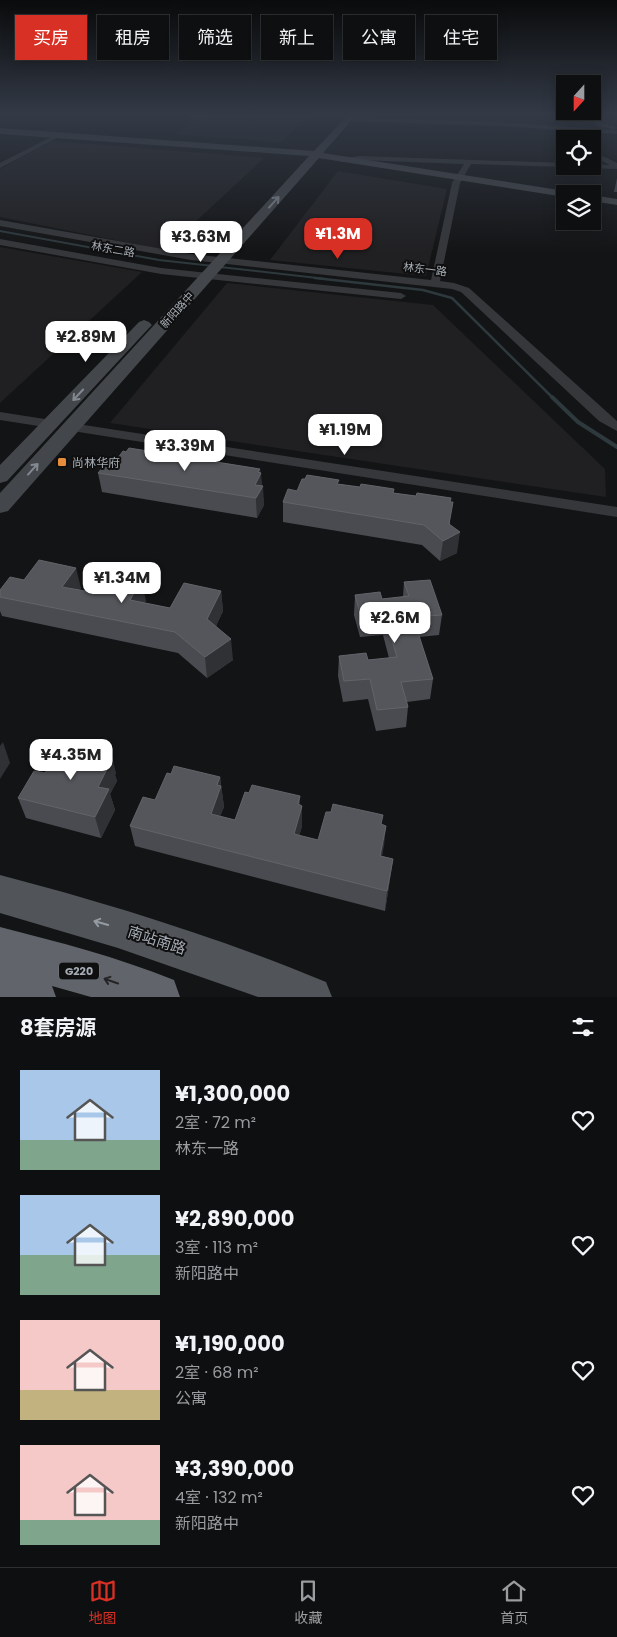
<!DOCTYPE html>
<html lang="zh">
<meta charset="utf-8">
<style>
:root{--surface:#0e0f10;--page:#171819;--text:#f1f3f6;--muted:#9b9c9f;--line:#2e2f30;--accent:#d93025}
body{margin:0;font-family:Poppins,"Noto Sans SC",sans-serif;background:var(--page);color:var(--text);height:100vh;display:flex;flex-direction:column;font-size:19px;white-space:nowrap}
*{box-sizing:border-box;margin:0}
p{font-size:16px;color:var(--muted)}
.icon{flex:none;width:28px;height:28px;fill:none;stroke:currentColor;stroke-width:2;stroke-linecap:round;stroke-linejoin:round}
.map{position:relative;height:997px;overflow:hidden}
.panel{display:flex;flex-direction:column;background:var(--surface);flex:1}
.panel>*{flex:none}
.banner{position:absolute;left:15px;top:15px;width:588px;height:45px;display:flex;gap:10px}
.needle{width:32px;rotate:201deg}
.fabs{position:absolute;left:556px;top:75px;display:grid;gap:10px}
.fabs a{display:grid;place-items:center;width:45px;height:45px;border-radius:0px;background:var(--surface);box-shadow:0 2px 12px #0003,0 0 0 1px var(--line);font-size:25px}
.price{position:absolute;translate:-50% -42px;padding:0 11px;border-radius:10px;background:#fff;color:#222;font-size:16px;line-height:32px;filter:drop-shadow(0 1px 2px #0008)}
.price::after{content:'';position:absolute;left:50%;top:30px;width:15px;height:11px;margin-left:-8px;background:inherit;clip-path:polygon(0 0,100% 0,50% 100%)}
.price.current{background:var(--accent);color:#fff}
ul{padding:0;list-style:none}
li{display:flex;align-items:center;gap:15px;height:125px;padding:0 20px}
li span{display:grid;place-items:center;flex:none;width:140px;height:100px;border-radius:0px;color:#555}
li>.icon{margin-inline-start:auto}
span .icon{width:60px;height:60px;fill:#fffc;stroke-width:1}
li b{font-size:21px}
h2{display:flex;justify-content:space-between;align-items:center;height:60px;padding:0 20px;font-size:21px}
.tag{padding:0 18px;border-radius:0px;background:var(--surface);box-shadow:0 2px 12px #0003,0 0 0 1px var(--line);font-size:18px;line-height:45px}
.tag.current{background:var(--accent);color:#fff}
.dock{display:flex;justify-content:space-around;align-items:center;height:70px;border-top:1px solid var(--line);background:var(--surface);font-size:14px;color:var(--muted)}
.dock a{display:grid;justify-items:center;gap:2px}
.dock .current{color:var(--accent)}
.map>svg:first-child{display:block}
.built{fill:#202022}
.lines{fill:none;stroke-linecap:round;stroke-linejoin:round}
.stream-far2{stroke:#2e393d;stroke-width:2}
.stream-far1{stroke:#2e393d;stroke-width:2.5}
.stream{stroke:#2e393d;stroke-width:4}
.street{fill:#35373a;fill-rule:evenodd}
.secondary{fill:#43464a;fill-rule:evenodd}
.primary{fill:#515459;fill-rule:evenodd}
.highway{fill:#61656b;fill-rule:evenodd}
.wall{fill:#4a4b50}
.shaded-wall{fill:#303134}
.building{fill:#54565b;stroke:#616469}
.oneway{stroke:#838990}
.oneway2{stroke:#959ba3}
.oneway3{stroke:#242427}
.poi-dot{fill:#e78c3a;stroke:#0f0f10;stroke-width:2}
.labels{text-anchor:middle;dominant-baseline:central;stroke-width:4;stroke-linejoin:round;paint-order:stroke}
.far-street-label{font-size:11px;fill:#a6adb5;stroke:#0f0f10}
.shield{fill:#0f0f10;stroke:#797e84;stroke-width:1}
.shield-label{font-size:11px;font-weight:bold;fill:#a6adb5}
.poi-label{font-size:12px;fill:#a6adb5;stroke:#0f0f10;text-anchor:start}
.near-street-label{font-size:15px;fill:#a6adb5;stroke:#0f0f10}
</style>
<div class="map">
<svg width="617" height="997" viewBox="0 0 617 997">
<rect width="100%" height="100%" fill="#131415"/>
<path class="built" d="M307,118L281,142L174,134L197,119Z
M52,141L264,158L165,250L0,217V169Z
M338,171L447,189L426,276L270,260Z
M0,247L142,272L0,403Z
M227,283L433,305L605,469L606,497L110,423Z"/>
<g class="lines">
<path class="stream-far2" d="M0,231L159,260L213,266
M220,267L326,279"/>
<path class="stream-far1" d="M315,278L423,290L452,298L553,398"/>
<path class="stream" d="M552,397L578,422L617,447"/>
<path class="street" d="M595,114H601L599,122L616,127L617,128L614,130H617V134L499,126L349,121L346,119L349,117L499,122L614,130L594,124Z
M341,115L343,118L192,119L189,117L192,115Z
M55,135L58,137L57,138L0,168V163Z
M592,151L617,163V169L582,168V166H592V164L610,165L592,156Z
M359,156L565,163V166L568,167L471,164L460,183L440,281L454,283L469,288L617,421V431L599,421L461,292L452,289L191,260L0,226V220L191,254L431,280L452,183L464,164L359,160L342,162L338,160Z
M0,239L161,268L401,293L406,296L401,299L161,274L0,245Z
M0,412L51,420L58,424L51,428L0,420Z
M71,423L617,507V517L66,430L64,427Z"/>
<path class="secondary" d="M349,114H357L323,153L565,191L570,194H565V197L319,158L8,511L0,513V493L309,156L0,134V128L314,151Z
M592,195L617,199V205L592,201Z
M144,320L149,322L152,325L149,328L7,481L0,483V465L139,322Z"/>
<path class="primary" d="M0,875C111,904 220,938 326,982L332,997H258L118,948L0,913Z"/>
<path class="highway" d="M0,927C59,942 117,957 174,980L180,997H91L52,986L56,997H0Z"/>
</g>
<path class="wall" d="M617,178V192H614Z
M115,462L260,469L264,505L257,518L102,492L98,473Z
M339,484L450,502V524L457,553L440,561L422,545L283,522V502Z
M24,580L81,588L79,590L146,601L144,603L170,608L221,591L223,611L216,626L233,660L207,678L178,653L2,616L0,611V590Z
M404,582L442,615L439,635L419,637L433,679L430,699L407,702L408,707L406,727L376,731L368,699L343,702L338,676L339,656L368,660L389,658L383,635L360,637L354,615L355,595L382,599L403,597Z
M64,749L116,773L115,775L117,781L110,794L115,810L101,838L26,818L18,798L45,773Z
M171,774L220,777L224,807L220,816L235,820L249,793L300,796V805L302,806V826L299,836L318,840L382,825L386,826L382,856L393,859L390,879L385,911L135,846L130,826L155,800Z"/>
<path class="shaded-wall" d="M260,469V474L261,473L262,488L263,486L264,505L257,518L255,485L258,472Z
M453,502L447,539L460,532L457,553L440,561L443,541Z
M76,568L81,588L67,607L62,587Z
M142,580L146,601L134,621L130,600Z
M221,591L223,611L209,640L207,619Z
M231,639L233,660L207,678L205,657Z
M3,742L10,763L0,779V746Z
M111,752L116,773L115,775L117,781L110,794L115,810L101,838L95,817L98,787L107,760Z
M220,777L224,807L213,834L211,814L217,785Z
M300,796V812L302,806V826L294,855V834L298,804Z
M386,826L384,846L378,876L380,856Z
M393,859L390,879L385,911L387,891Z"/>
<path class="building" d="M129,448L260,469L258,472L261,473L255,485L263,486L256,498L98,473L108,461L115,462L123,451L126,452Z
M307,475L339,480L337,484L360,487L361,484L394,489L393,493L416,496L417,493L451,498L450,502H453L449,524L460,532L443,541L424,525L283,502L288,489L297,491L302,479H305Z
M39,560L76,568L62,587L91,592L104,573L142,580L130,600L170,608L184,583L221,591L207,619L231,639L205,657L175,632L0,597V590L10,577L24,580Z
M430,580L442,615L413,617L433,679L401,682L408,707L377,710L370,679L344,681L339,656L366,653L368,660L397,657L384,614L361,617L355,595L380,592L382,599L409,596L404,582Z
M68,742L111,752L107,760L111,761L98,787L109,789L95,817L18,798L34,771L45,773L60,748L64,749Z
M174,766L220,777L217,785L221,786L211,814L235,820L245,792L249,793L252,785L300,796L298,804L302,806L294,834L318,840L326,812H331L333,804L383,815L381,824L386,826L380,856L393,859L387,891L130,826L143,797L155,800L167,773L171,774Z"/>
<defs><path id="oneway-shaft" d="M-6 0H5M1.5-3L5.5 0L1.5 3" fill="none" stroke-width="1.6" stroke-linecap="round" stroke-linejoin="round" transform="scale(1.25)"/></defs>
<g class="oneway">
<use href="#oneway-shaft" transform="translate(274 202) rotate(-48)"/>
<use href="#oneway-shaft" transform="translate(78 395) rotate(133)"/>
<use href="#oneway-shaft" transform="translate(33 469) rotate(-48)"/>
</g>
<use class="oneway2" href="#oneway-shaft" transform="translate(101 923) rotate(-164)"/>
<use class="oneway3" href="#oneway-shaft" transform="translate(111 981) rotate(-161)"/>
<linearGradient id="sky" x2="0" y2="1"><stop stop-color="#0a0b0c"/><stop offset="0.45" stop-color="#333a46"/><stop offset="1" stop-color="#333a46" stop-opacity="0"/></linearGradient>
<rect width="617" height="253" fill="url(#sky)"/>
<rect class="poi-dot" x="57" y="457" width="10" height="10" rx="2.5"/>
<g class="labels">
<g class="far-street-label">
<text transform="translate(113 249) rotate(10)">林东二路</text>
<text transform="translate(425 269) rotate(7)">林东一路</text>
<text transform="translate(177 310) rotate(-48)">新阳路中</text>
</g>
<rect class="shield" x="59" y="962.5" width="40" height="17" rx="4"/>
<g class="shield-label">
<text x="79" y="971">G220</text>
</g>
<g class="poi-label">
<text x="72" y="462">尚林华府</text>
</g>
<g class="near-street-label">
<text transform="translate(157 940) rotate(18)">南站南路</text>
</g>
</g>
</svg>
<div class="fabs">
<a><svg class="needle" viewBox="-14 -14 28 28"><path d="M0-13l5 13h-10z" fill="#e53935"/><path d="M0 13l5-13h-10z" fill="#9b9c9f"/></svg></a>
<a><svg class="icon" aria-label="locate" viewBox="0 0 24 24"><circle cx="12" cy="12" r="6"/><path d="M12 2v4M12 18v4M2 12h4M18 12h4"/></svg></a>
<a><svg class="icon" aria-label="layers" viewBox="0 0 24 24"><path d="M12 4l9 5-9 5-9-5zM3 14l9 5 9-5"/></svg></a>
</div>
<b class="price current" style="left:338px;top:260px">¥1.3M</b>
<b class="price" style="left:201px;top:263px">¥3.63M</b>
<b class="price" style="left:86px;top:363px">¥2.89M</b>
<b class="price" style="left:345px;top:456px">¥1.19M</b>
<b class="price" style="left:185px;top:472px">¥3.39M</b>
<b class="price" style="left:122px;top:604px">¥1.34M</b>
<b class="price" style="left:395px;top:644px">¥2.6M</b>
<b class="price" style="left:71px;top:781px">¥4.35M</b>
<div class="banner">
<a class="tag current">买房</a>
<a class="tag">租房</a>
<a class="tag">筛选</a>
<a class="tag">新上</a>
<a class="tag">公寓</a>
<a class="tag">住宅</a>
</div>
</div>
<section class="panel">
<h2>8套房源<svg class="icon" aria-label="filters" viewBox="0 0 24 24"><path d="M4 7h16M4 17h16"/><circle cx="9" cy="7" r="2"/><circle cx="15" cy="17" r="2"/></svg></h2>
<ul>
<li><span style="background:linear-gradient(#a9c7e8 70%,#7fa58c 0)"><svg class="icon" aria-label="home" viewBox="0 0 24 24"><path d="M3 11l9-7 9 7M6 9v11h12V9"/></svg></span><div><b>¥1,300,000</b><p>2室 · 72 m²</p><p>林东一路</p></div><svg class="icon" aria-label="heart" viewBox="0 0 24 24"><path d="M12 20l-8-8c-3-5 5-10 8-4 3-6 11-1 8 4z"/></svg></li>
<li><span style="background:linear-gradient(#a9c7e8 60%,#7fa58c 0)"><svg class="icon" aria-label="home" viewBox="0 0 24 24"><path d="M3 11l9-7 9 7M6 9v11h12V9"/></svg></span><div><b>¥2,890,000</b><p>3室 · 113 m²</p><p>新阳路中</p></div><svg class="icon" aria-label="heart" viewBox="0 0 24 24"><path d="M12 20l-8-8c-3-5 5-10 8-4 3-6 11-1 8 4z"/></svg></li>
<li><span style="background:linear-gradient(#f6c9c9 70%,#c2b280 0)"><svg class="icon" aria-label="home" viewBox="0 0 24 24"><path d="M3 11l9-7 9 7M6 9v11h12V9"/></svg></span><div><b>¥1,190,000</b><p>2室 · 68 m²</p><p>公寓</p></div><svg class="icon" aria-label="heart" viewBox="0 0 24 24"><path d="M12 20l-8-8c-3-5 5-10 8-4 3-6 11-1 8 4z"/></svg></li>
<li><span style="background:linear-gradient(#f6c9c9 75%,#7fa58c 0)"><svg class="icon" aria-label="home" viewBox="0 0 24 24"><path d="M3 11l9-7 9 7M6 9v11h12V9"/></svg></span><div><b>¥3,390,000</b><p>4室 · 132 m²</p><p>新阳路中</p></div><svg class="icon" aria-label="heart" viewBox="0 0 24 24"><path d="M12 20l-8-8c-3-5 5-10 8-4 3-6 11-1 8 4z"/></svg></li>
</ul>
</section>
<nav class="dock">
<a class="current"><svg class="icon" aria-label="map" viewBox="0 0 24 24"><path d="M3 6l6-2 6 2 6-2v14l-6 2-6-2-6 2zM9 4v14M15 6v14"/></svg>地图</a>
<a><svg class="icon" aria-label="saved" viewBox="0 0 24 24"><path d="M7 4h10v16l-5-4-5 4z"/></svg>收藏</a>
<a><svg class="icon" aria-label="home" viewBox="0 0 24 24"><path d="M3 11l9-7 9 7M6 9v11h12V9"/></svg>首页</a>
</nav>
